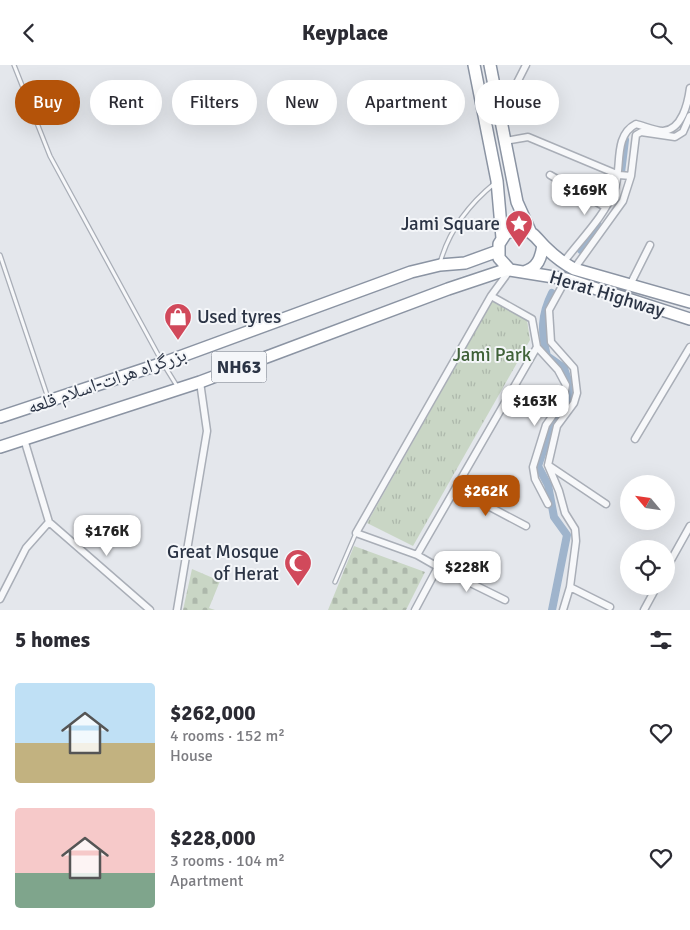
<!DOCTYPE html>
<meta charset="utf-8">
<style>
:root{--surface:#fff;--page:#f7f7f7;--text:#2b2b33;--muted:#7c7c81;--accent:#b45309}
body{margin:0;font-family:Signika,"Noto Naskh Arabic",sans-serif;background:var(--page);color:var(--text);height:100vh;display:flex;flex-direction:column;font-size:19px;white-space:nowrap}
*{box-sizing:border-box;margin:0}
p{font-size:16px;color:var(--muted)}
.icon{flex:none;width:28px;height:28px;fill:none;stroke:currentColor;stroke-width:2;stroke-linecap:round;stroke-linejoin:round}
.map{position:relative;height:545px;overflow:hidden}
.sheet{display:flex;flex-direction:column;background:var(--surface);flex:1}
.sheet>*{flex:none}
.banner{position:absolute;left:15px;top:15px;width:660px;height:45px;display:flex;gap:10px}
.needle{width:32px;rotate:299deg}
.fabs{position:absolute;left:620px;top:410px;display:grid;gap:10px}
.fabs a{display:grid;place-items:center;width:55px;height:55px;border-radius:50%;background:var(--surface);box-shadow:0 5px 20px #0002;font-size:25px}
.price{position:absolute;translate:-50% -42px;padding:0 11px;border-radius:10px;background:#fff;color:#222;font-size:16px;line-height:32px;filter:drop-shadow(0 1px 2px #0008)}
.price::after{content:'';position:absolute;left:50%;top:30px;width:15px;height:11px;margin-left:-8px;background:inherit;clip-path:polygon(0 0,100% 0,50% 100%)}
.price.selected{background:var(--accent);color:#fff}
ul{padding:0;list-style:none}
li{display:flex;align-items:center;gap:15px;height:125px;padding:0 15px}
li span{display:grid;place-items:center;flex:none;width:140px;height:100px;border-radius:5px;color:#555}
li>.icon{margin-inline-start:auto}
span .icon{width:60px;height:60px;fill:#fffc;stroke-width:1}
li b{font-size:21px}
h2{display:flex;justify-content:space-between;align-items:center;height:60px;padding:0 15px;font-size:21px}
.tag{padding:0 18px;border-radius:22px;background:var(--surface);box-shadow:0 5px 20px #0002;font-size:18px;line-height:45px}
.tag.selected{background:var(--accent);color:#fff}
header{display:flex;justify-content:space-between;align-items:center;height:65px;padding:0 15px;background:var(--surface);font-size:22px;font-weight:800}
.map>svg:first-child{display:block}
.grass{fill:url(#grass-tufts)}
.cemetery{fill:url(#cemetery-stones)}
.lines{fill:none;stroke-linecap:round;stroke-linejoin:round}
.canal{stroke:#9fb4cc;stroke-width:8}
.lane-casing{stroke:#a9aeb7;stroke-width:5.5}
.street-casing{stroke:#a9aeb7;stroke-width:9}
.highway-casing{stroke:#8b94a3;stroke-width:14}
.lane{stroke:#f7f8fa;stroke-width:3}
.street{stroke:#f7f8fa;stroke-width:6}
.highway{stroke:#fff;stroke-width:11}
.labels{text-anchor:middle;dominant-baseline:central;stroke-width:4;stroke-linejoin:round;paint-order:stroke}
.shield{fill:#f4f6f9;stroke:#676e7b;stroke-width:1}
.shield-label{font-size:18px;font-weight:bold;fill:#2b3445}
.poi-label{font-size:19px;fill:#2b3445;stroke:#f4f6f9;text-anchor:end}
.street-label{font-size:19px;fill:#2b3445;stroke:#f4f6f9}
.park-label{font-size:19px;fill:#3f6138;stroke:#f4f6f9}
</style>
<header><svg class="icon" aria-label="back" viewBox="0 0 24 24"><path d="M15 5l-7 7 7 7"/></svg>Keyplace<svg class="icon" aria-label="search" viewBox="0 0 24 24"><circle cx="10" cy="10" r="6"/><path d="M15 15l6 6"/></svg></header>
<div class="map">
<svg width="690" height="545" viewBox="0 0 690 545">
<defs>
<pattern id="grass-tufts" width="24" height="20" patternUnits="userSpaceOnUse" patternTransform="scale(1.25)"><rect width="24" height="20" fill="#c9d6c5"/><path d="M3 7l-1-3M5 7V3M7 7l1-3M15 17l-1-3M17 17v-4M19 17l1-3" fill="none" stroke="#adb8ab"/></pattern>
<pattern id="cemetery-stones" width="16" height="16" patternUnits="userSpaceOnUse" patternTransform="scale(1.25)"><rect width="16" height="16" fill="#c9d6c5"/><path d="M2 7V4a2 2 0 0 1 4 0v3zM10 15v-3a2 2 0 0 1 4 0v3z" fill="#adb8ab"/></pattern>
</defs>
<rect width="100%" height="100%" fill="#e4e7ec"/>
<path class="grass" d="M493,235L527,255L530,275L413,481L367,458Z"/>
<path class="cemetery" d="M354,481L425,507L406,545H328Z
M192,504L220,516L209,543L215,545H183Z"/>
<g class="lines">
<path class="canal" d="M621,108L625,75
M581,185L597,158
M552,545L567,470L554,452L548,420L538,401L552,360L567,340L570,322L564,303L547,291C541,267 541,250 552,228"/>
<defs>
<path id="lane" d="M14,0L50,91L161,295
M0,190L48,333
M440,198C449,165 468,140 495,118
M164,300L177,321
M335,517L356,468"/>
<path id="street" d="M500,51L526,0
M505,76L528,72L619,110L631,111
M550,110L605,142
M563,198C580,175 604,152 614,126C623,105 612,71 636,59C644,61 655,66 663,66C682,65 688,38 690,23
M574,204L623,136L631,111L636,70L641,67L675,72L683,67L690,51
M630,220L650,180
M537,282L558,305L566,320L563,336L546,360L533,402L535,414L548,439
M24,374L49,457L150,545
M635,374L690,282
M548,400L606,439
M456,424L526,461
M417,490L537,282L532,254L491,231
M438,502L505,535
M666,504L690,461
M570,522L610,542
M0,534L26,483L49,457
M177,545L207,366L200,317
M415,545L438,502L417,490L356,468L491,231L510,205
M563,545L570,522L576,476L575,464L565,448L559,426L548,400L557,361L574,338L577,328L574,303L551,277L549,245L566,214
M644,545L657,521"/>
<path id="highway" d="M474,0L497,116L502,173
M490,0L517,137L530,166
M524,207C538,203 541,193 543,180
M690,237L574,204C563,198 554,191 545,182C537,174 534,168 524,164L506,168L499,179V193L510,205L566,214L690,254
M0,352L163,298L411,207L440,200L465,198L498,186
M0,382L200,317L448,224L508,204"/>
</defs>
<use href="#lane" class="lane-casing"/>
<use href="#street" class="street-casing"/>
<use href="#highway" class="highway-casing"/>
<use href="#lane" class="lane"/>
<use href="#street" class="street"/>
<use href="#highway" class="highway"/>
</g>
<defs>
<symbol id="sight-pin" viewBox="-11 -11 22 30"><path d="M0 17L-7.5 6A9.5 9.5 0 1 1 7.5 6Z" fill="#d1495b" stroke="#f4f6f9"/><path d="M0-6L1.8-2.2L6-1.7L2.9 1.2L3.7 5.4L0 3.3L-3.7 5.4L-2.9 1.2L-6-1.7L-1.8-2.2Z" fill="#fff"/></symbol>
<symbol id="shop-pin" viewBox="-11 -11 22 30"><path d="M0 17L-7.5 6A9.5 9.5 0 1 1 7.5 6Z" fill="#d1495b" stroke="#f4f6f9"/><path d="M-5-2.5h2.3a2.7 3.5 0 0 1 5.4 0H5L5.5 6h-11ZM-1.5-2.5h3a1.5 2.3 0 0 0-3 0Z" fill="#fff"/></symbol>
<symbol id="mosque-pin" viewBox="-11 -11 22 30"><path d="M0 17L-7.5 6A9.5 9.5 0 1 1 7.5 6Z" fill="#d1495b" stroke="#f4f6f9"/><path d="M3.5-4.9A6 6 0 1 0 3.5 4.9A5 5 0 1 1 3.5-4.9Z" fill="#fff"/></symbol>
</defs>
<g fill-rule="evenodd">
<use href="#sight-pin" x="503" y="143" width="32" height="43"/>
<use href="#shop-pin" x="162" y="236" width="32" height="43"/>
<use href="#mosque-pin" x="282" y="482" width="32" height="43"/>
</g>
<g class="labels">
<rect class="shield" x="211.5" y="286.5" width="55" height="31" rx="4"/>
<g class="shield-label">
<text x="239" y="302">NH63</text>
</g>
<g class="poi-label">
<text x="500" y="159">Jami Square</text>
<text x="197" y="252" text-anchor="start">Used tyres</text>
<text x="279" y="487">Great Mosque<tspan x="279" dy="22">of Herat</tspan></text>
</g>
<g class="street-label">
<text transform="translate(607 229) rotate(17)">Herat Highway</text>
<text transform="translate(107 316) rotate(-19)">بزرگراه هرات-اسلام قلعه</text>
</g>
<g class="park-label">
<text x="492" y="290">Jami Park</text>
</g>
</g>
</svg>
<div class="fabs">
<a><svg class="needle" viewBox="-14 -14 28 28"><path d="M0-13l5 13h-10z" fill="#e53935"/><path d="M0 13l5-13h-10z" fill="#7c7c81"/></svg></a>
<a><svg class="icon" aria-label="locate" viewBox="0 0 24 24"><circle cx="12" cy="12" r="6"/><path d="M12 2v4M12 18v4M2 12h4M18 12h4"/></svg></a>
</div>
<b class="price" style="left:585px;top:151px">$169K</b>
<b class="price" style="left:535px;top:362px">$163K</b>
<b class="price selected" style="left:486px;top:452px">$262K</b>
<b class="price" style="left:107px;top:492px">$176K</b>
<b class="price" style="left:467px;top:528px">$228K</b>
<div class="banner">
<a class="tag selected">Buy</a>
<a class="tag">Rent</a>
<a class="tag">Filters</a>
<a class="tag">New</a>
<a class="tag">Apartment</a>
<a class="tag">House</a>
</div>
</div>
<section class="sheet">
<h2>5 homes<svg class="icon" aria-label="filters" viewBox="0 0 24 24"><path d="M4 7h16M4 17h16"/><circle cx="9" cy="7" r="2"/><circle cx="15" cy="17" r="2"/></svg></h2>
<ul>
<li><span style="background:linear-gradient(#bfe0f5 60%,#c2b280 0)"><svg class="icon" aria-label="home" viewBox="0 0 24 24"><path d="M3 11l9-7 9 7M6 9v11h12V9"/></svg></span><div><b>$262,000</b><p>4 rooms · 152 m²</p><p>House</p></div><svg class="icon" aria-label="heart" viewBox="0 0 24 24"><path d="M12 20l-8-8c-3-5 5-10 8-4 3-6 11-1 8 4z"/></svg></li>
<li><span style="background:linear-gradient(#f6c9c9 65%,#7fa58c 0)"><svg class="icon" aria-label="home" viewBox="0 0 24 24"><path d="M3 11l9-7 9 7M6 9v11h12V9"/></svg></span><div><b>$228,000</b><p>3 rooms · 104 m²</p><p>Apartment</p></div><svg class="icon" aria-label="heart" viewBox="0 0 24 24"><path d="M12 20l-8-8c-3-5 5-10 8-4 3-6 11-1 8 4z"/></svg></li>
</ul>
</section>
